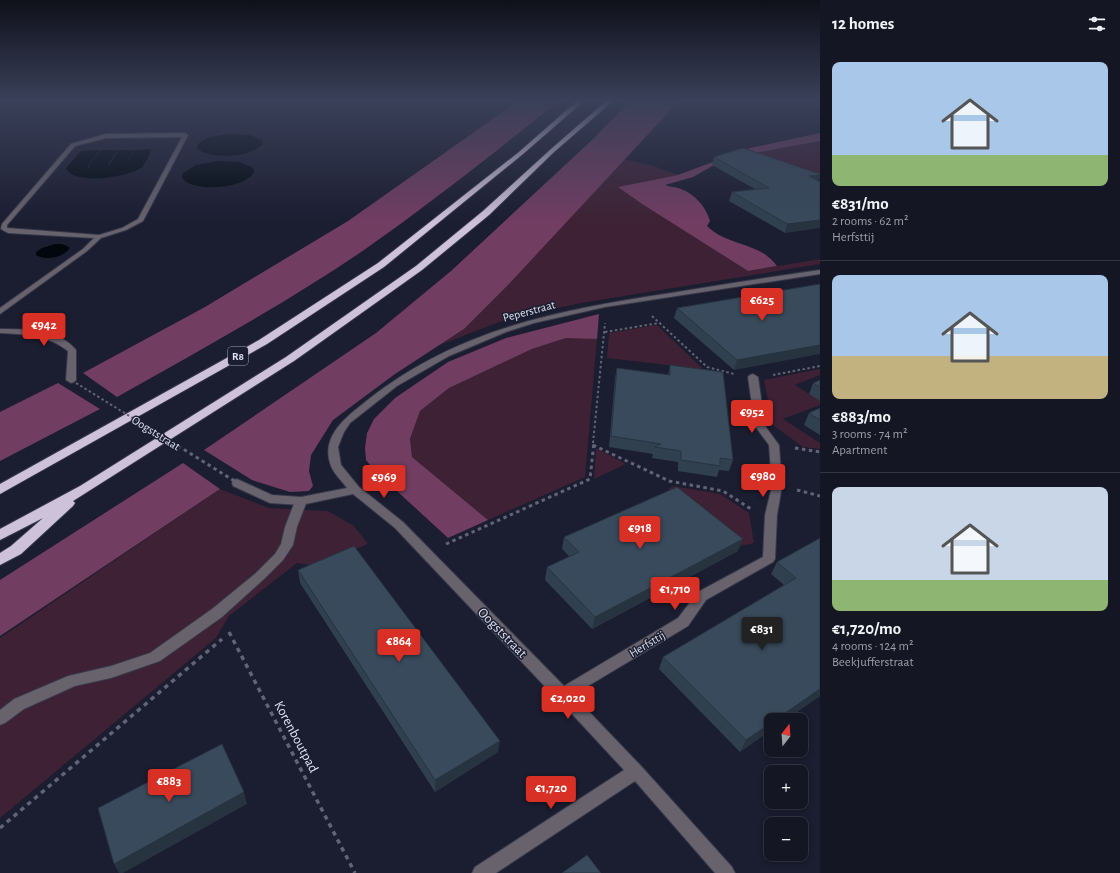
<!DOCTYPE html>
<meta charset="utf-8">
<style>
:root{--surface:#141624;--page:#1d1f2c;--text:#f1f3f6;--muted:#9d9fa6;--line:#333541;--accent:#d93025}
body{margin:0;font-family:"Alegreya Sans",sans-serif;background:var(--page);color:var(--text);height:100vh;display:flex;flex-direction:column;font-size:15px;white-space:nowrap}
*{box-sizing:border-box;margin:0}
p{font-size:13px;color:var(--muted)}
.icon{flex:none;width:22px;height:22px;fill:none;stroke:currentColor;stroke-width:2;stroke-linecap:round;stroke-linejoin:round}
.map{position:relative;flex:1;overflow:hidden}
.sheet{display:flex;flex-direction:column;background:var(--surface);width:300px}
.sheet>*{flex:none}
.needle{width:26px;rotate:17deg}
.buttons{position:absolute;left:764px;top:713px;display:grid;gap:8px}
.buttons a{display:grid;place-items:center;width:44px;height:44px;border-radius:8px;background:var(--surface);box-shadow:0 2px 6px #0003,0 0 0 1px var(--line);font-size:20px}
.price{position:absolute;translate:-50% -34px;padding:0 9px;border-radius:4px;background:var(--accent);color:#fff;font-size:13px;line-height:26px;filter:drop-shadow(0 1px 2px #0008)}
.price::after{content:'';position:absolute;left:50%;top:24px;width:12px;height:9px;margin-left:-6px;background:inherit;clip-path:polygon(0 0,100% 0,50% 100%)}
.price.on{background:#222;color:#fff}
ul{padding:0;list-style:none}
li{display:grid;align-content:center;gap:8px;height:212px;padding:0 12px}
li+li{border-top:1px solid var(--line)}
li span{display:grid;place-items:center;height:124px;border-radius:8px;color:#555}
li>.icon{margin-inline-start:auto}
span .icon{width:72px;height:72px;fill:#fffc;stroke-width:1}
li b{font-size:17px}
h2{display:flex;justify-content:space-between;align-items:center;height:48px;padding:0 12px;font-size:17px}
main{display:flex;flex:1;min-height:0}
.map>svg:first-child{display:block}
.green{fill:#3e2134}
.forest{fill:#713d61}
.water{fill:#00080e}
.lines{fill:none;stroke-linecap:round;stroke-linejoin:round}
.lane-casing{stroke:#36384b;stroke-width:2}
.street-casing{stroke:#36384b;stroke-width:2}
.highway-casing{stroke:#36384b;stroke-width:2}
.path-far2{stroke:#626475;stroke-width:2;stroke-dasharray:2.5 2.5;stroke-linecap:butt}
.path-far1{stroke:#626475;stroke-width:3;stroke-dasharray:3.5 3.5;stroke-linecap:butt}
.path{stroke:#626475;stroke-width:3.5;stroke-dasharray:4.5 4.5;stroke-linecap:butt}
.lane{fill:#67626c;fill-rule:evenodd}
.street{fill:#67626c;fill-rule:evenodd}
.highway{fill:#cec1da;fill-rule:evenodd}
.path-bridge-far1{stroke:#626475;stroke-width:2;stroke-dasharray:2.5 2.5;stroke-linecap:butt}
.path-bridge{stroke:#626475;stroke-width:3;stroke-dasharray:3.5 3.5;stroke-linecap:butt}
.wall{fill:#30404e}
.shaded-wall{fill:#273440}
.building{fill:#384a5b;stroke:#273440}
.labels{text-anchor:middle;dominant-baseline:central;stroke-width:3;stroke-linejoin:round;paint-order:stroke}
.shield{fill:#1b1d30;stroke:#a4a6b5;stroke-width:1}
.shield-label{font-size:11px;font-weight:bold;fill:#dee1ee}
.street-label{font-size:12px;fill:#dee1ee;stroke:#1b1d30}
.near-street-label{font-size:14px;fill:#dee1ee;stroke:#1b1d30}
</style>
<main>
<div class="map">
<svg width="820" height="873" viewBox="0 0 820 873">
<rect width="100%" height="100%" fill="#1b1d30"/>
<path class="green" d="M820,141V179L744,155Z
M623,159L654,166L678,175L619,187L642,204L748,271L820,259V264L581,303L529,314L499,322L440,345L464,329L509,284Z
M657,325L703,369L607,358L609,333Z
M579,337L597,339L585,477L488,520L412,457L410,439L420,411L449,388L532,349L566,338Z
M820,369V375L795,385L820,401V405L783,419L820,443V449L803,447L773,425L764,380Z
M596,448L626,464L594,479Z
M673,486L720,494L749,513L754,543L740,546L668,489Z
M220,489L269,508L328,511L354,526L368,544L316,566L297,563L229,616L216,638L0,818V638Z"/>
<path class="forest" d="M518,101H559C495,152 431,203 364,250C285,304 200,350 117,397L83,373L205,307L348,221Z
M630,101H679L509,284L464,329L395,374L333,420L311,455L309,471L313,486L309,491L290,492L252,480L204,450L376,333L451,271L592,140Z
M820,133V141L744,155L716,164L693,177L665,185C670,187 676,187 681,189C695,194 706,207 710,221L707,226C727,246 760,242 777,266L748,271L642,204L618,187L678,175L750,148Z
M599,314L597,339L566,338L532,349L449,388L420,411L410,439L412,457L488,520L448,538L373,469L366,460L365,448L367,433L374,419L395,398L448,362L506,338Z
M58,383L100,409L0,461V412Z
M183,463L220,489L0,636V580Z"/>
<path class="water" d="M229,134L250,135L262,140L263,143C254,158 208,160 197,148L198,144L209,137Z
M152,149C149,154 146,164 141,168C128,177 73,186 66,168L81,151L100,150L88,165V168L92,170L89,168V165L101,150H118L108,164L109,165L119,150H134L124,167L135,150Z
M218,161L240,162L253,168L254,172C246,189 193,193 182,178L183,173L196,165Z
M55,244H62L69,247V249C62,258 46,261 36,255V252L42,248Z"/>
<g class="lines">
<defs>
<path id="lane" d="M185,133L188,135L143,221L126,230L101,238L87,251L0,314V308L83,249L94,238L8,233L1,229L2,224L71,144L106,134ZM182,137L138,219L122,228L99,235L7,228V225L75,146L106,138Z
M301,497L305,498L307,501L297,527L293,545L283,560L264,579L222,617L160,661L111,678L75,686L24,709L5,723L0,725V710L14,699L68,676L111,666L150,653L212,609L256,573L275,554L281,544L285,527L295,501L297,498Z"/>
<path id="street" d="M820,270V274L605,307L534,323L506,332L449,356L397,386L350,423L344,432L338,447L341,465L359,487L403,522L564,686L678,618L698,592L763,557L765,515L772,486L769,445L755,426L748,377L750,375L753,374L758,377L765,426L779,445L782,486L777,515L775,559L773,562L706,600L688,626L573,695L641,766L732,867L735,873H715L635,781L496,873H472L475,867L624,770L559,700L556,699L554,696L395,528L353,494L301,505L270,503L233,486L232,483L233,480L237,479L272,495L301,497L347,488C342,481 334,474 331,466C319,435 349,415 369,399C460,328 560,310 671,293C720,285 770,277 820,270Z
M0,329C25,329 59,329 76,350V380L74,382L71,383L66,380L68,351C48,335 24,334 0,333Z"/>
<path id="highway" d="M577,101H584L523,154L384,267L267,344L0,494V484L259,340L378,263L519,152Z
M606,101H613L554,152L489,215L422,270L294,361L73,501L75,503L73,506L21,554L0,565V553L11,546L43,518L0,540V529L80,486L286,357L416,266L483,211L550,150Z"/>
</defs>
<use href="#lane" class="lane-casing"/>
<use href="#street" class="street-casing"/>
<use href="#highway" class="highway-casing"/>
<path class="path-far2" d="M652,316L707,367L734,374
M605,332L659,323
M773,375L820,366
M593,443L605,323"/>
<path class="path-far1" d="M593,445L669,481L723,491L751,509
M795,448L820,452
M797,490L820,496
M446,544L590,479L594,442"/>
<path class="path" d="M229,632L355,873
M0,828L222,639"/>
<use href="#lane" class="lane"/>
<use href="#street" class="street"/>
<use href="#highway" class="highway"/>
<path class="path-bridge-far1" d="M76,383L173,443"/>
<path class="path-bridge" d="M172,442L236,482"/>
</g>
<path class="wall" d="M714,157L820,174L785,233L729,201L732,192L755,189L712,165Z
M820,284L734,370L674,318L677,308Z
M670,365L733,460L729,471L719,470L717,477L678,471V462L652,458L653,454L609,447L615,378L617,368L668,375Z
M820,380V401L809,394L813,383Z
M820,408V435L804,425L809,413Z
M564,537L738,551L592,629L545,580L547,567L570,557L562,549Z
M820,538V696L785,720H771V730L740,752L659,669L663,657L784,585L771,574L777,562Z
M298,570L498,752L435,792L300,583Z"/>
<path class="shaded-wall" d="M820,175L819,183L809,176Z
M820,220V228L785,233L787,224Z
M820,345V354L734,370L737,360Z
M743,539L738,551L592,629L595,617Z
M820,689V696L785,720H775Z
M771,723V730L740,752L746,740Z
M500,741L498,752L435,792V780Z
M244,792L247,804L123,873H119L114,864Z"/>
<path class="building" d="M743,148L820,174V175L809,176L820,182V220L787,224L732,192L769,188L714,157Z
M820,284V345L737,360L677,308Z
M670,365L723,372L733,460L720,458V466L681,460V451L655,447L661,444L611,436L617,368L670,375Z
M820,380V387L813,383Z
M820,408V420L809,413Z
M677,487L743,539L595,617L547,567L579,552L564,537Z
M820,538V689L775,720H771V723L746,740L663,657L796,578L777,562Z
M354,546L500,741L435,780L298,570Z
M222,744L244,792L114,864L98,808Z
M587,855L601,873H562Z"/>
<linearGradient id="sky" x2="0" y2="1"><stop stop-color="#0f101a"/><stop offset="0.45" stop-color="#394059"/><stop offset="1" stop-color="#394059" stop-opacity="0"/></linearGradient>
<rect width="820" height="223" fill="url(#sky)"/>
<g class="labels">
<rect class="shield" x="228" y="347" width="20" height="18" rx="3"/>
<g class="shield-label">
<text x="238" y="356">R8</text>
</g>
<g class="street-label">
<text transform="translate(529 311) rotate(-15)">Peperstraat</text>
<text transform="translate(156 433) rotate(32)">Oogststraat</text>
<text transform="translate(647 644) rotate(-31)">Herfsttij</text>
</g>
<g class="near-street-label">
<text transform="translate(502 633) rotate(46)">Oogststraat</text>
<text transform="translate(296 737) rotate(62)">Korenboutpad</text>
</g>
</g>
</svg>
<div class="buttons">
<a><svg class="needle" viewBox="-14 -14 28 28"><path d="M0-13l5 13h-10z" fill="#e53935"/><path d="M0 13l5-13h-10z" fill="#9d9fa6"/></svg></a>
<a>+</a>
<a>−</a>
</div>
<b class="price" style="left:762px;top:322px">€625</b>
<b class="price" style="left:44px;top:347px">€942</b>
<b class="price" style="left:752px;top:434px">€952</b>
<b class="price" style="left:763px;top:498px">€980</b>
<b class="price" style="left:384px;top:499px">€969</b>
<b class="price" style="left:640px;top:550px">€918</b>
<b class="price" style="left:675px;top:611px">€1,710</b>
<b class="price on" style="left:762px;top:651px">€831</b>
<b class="price" style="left:399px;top:663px">€864</b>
<b class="price" style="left:568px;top:720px">€2,020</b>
<b class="price" style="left:169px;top:803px">€883</b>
<b class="price" style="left:551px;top:810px">€1,720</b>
</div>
<section class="sheet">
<h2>12 homes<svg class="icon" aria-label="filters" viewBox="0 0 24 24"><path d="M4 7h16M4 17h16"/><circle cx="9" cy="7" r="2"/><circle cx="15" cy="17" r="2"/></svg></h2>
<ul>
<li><span style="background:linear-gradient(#a9c7e8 75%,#8fb573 0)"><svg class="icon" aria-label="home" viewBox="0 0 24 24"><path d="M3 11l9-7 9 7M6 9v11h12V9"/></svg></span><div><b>€831/mo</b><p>2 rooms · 62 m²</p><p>Herfsttij</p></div></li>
<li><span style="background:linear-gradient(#a9c7e8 65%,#c2b280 0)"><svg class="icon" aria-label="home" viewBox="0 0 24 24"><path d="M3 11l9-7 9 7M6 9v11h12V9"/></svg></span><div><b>€883/mo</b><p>3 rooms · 74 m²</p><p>Apartment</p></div></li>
<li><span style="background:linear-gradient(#c9d6e8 75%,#8fb573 0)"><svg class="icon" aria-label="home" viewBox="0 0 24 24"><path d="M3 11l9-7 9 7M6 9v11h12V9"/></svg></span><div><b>€1,720/mo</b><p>4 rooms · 124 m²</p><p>Beekjufferstraat</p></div></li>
</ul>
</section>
</main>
